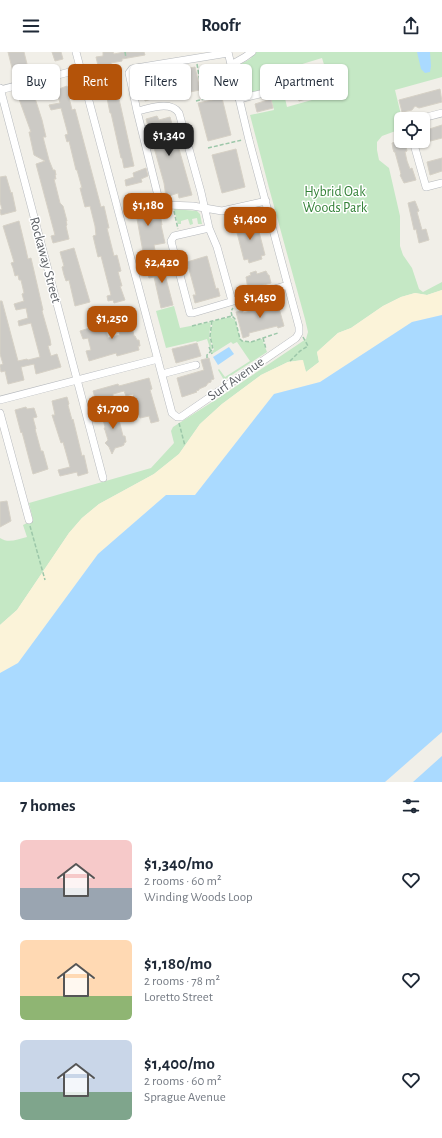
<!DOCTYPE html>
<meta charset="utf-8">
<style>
:root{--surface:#fff;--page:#f6f6f7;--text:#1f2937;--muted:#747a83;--accent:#b45309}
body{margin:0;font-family:"Alegreya Sans",sans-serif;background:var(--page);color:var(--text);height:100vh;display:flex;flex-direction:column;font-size:15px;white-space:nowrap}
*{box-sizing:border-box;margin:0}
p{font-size:13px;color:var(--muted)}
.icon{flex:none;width:22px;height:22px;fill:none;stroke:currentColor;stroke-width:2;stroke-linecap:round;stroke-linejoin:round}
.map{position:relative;height:730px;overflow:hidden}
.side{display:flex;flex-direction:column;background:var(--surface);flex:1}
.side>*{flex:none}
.top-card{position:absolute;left:12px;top:12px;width:418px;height:36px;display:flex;gap:8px}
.fabs{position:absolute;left:394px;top:60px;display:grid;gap:8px}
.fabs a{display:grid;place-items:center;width:36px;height:36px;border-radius:6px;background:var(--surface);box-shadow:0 1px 3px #0004;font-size:20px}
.price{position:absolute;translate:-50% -34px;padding:0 9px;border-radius:8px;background:var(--accent);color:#fff;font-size:13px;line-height:26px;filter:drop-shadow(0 1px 2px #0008)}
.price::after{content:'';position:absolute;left:50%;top:24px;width:12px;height:9px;margin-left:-6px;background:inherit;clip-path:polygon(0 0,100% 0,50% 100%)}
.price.on{background:#222;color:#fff}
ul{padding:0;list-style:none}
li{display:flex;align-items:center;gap:12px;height:100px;padding:0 20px}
li span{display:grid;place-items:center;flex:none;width:112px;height:80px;border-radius:6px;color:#555}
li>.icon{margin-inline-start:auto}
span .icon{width:48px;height:48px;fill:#fffc;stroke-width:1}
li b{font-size:17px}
h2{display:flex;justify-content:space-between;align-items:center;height:48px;padding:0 20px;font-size:17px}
.pill{padding:0 14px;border-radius:6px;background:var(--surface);box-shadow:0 1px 3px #0004;font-size:14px;line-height:36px}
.pill.on{background:var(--accent);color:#fff}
header{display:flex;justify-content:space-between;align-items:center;height:52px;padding:0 20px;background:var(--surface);font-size:18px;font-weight:700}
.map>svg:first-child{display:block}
.green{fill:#c5e8c5}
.sand{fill:#fbf3d9}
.water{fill:#aadaff}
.pier{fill:#f1efe8}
.building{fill:#cccac5;stroke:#d6d1c6}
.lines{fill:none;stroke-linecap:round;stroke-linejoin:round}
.minor-casing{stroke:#b5b8bc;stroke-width:8}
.path{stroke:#9cc7a9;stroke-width:1.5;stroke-dasharray:4 2;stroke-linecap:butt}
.minor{stroke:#fff;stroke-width:7}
.labels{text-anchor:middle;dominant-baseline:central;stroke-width:3;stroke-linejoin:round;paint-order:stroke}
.park-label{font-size:14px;fill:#348238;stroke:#fff}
.street-label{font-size:14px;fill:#5f6368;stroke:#fff}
</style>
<header><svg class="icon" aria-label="menu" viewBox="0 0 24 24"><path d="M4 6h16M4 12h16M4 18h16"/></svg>Roofr<svg class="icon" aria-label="share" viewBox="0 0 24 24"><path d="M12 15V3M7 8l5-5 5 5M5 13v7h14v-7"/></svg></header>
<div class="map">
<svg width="442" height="730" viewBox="0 0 442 730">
<rect width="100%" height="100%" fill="#f1efe8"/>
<path class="green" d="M256,0H442V25L395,38L402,67H401V77L382,84L377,90V98L379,108L389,116L400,164V194L403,203L412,216L419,237L423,240L442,230V238L427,243L415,241L401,245L383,254L351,276L338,281L317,300L319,310L306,320L302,308L288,310L261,323L222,352L200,372L179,402L154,422L99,452L82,466L69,481L17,558L0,573V486C9,492 17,487 27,485L23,473L33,468L29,451L151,416L174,391L171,379L173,375L220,345L306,287L308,280L305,267L269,136L250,63L274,58L271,46L284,42L287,55L319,46L313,23L326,19L322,6L299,13L282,33L266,39L248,40L241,12L250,7Z
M174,157L197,159L200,162L202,172H198L197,166L192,167L193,172L190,173L188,167L181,169V172H178Z
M174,254L180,276L211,270L209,284L212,296L211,299L207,287L197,290L196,289L166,296L156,259Z
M230,265L235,268L241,289L250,290L262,287L267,300L224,328L218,318L219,317L225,325L250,309L237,290L233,292L231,290L212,302V300L214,297L210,284L213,269Z"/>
<path class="sand" d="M442,238V263L412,270L320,330L274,342L195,443H166L98,502L18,611L0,621V573L17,558L69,481L82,466L99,452L154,422L179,402L200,372L222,352L261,323L288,310L303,308L306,320L319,310L317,300L338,281L351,276L383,254L401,245L415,241L427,243Z"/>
<path class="water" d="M417,0H430L431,14L430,20L425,21L421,17Z
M442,263V730H0V621L18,611L98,502L166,443H195L274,342L320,330L412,270Z
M229,295L234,302L218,313L213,305Z"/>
<path class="pier" d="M442,680V704L413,730H385Z"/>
<path class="building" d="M8,0H24L28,16L13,20Z
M52,0H61L63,7L55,9Z
M103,0H113L114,2L124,0H144L145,3L122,7V9L111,11L134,114L124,116L122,106H121L111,61H110L107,46H106L102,31L96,5L103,4Z
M195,15L200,38L170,44V43L151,46L152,47L145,49L140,25Z
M304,27L309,46L299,49L293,30Z
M67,34L69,41H68L72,58L75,57L101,155L104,154L109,176H107L114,204L117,203L121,219L118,220L122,234H120L125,248L114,251L113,248L108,249L107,244L111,243L101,204L98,205L93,184L96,183L95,174L90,154L85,155L80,136H82L77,118H76L69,89L67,90L65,83L68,82L61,56L51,58L49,53L60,51L56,38Z
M440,37L442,50L419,56L415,54L412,58L402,60L399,48Z
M34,43L42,68L46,85H43L49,108L53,118H55L56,123H55L56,127H54L60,151L63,154L67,169H66L67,173L66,174L69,187L53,191L51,184L55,183L36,112L45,109L34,103L29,80H31L19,47Z
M222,46L231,83L208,89L198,51Z
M271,47L273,56L257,60L255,52Z
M157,64L159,68L170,65L192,143L179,146L178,141L166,145L164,131L146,67Z
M442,73V86L423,91V79Z
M399,89H405L407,99L405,100L407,109L410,117L412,116L416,128L404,131L400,123L401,122L395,100H394L393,97L392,91Z
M236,97L245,135L222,141L212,103Z
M442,106V119L430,123L427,110Z
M146,116L148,124L141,127L142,130L126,134L125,128L134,125L133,121Z
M6,124L11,141L12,140L16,159L1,163L0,158L2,157L0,150V125Z
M147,148L149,162L152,164V168L161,167L162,173H161L165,191L154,193L155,198L143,200L134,150Z
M415,149L419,159L417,160L422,178L426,177L429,188L419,191L416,177L414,178L408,151Z
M256,168L265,203L261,204L262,207L249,211L248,207L244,208L235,173Z
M19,169L26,198L28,207L31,206L43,258L42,259L50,287L51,293L48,294L51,304L57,302L61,315L36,322L34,312L21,315L24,328L8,332L5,319L1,320L0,315V313L3,312L0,302V249H2L18,309L27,307L28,308L40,305L31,271L19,274L18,269L28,266L26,256L16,258L14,252L24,249L22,242L24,241L21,228H19L18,223L15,224L13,216L11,211L14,210L3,174Z
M74,196L90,250L75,254L69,228L66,229L64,223L62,215L64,214L60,200Z
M207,204L216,237L218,236L220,244L195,251L193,243H196L187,210Z
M169,207L171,214L163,215L173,253L161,256L154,225L149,226L147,220L151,219L150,217L159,216L158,210Z
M256,219L257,222L266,219L268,223H269L271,231L248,237L246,225L251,223L250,221Z
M277,249L284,274L278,276L277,274L249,281V284L243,286L236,260L243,259V261L269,254L272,253L271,251Z
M132,262L133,268L131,269L134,284H135L137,288H139L140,294H138L139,298L117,304L116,301L89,309L86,299L91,298L88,286L83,287L80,279L96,274L97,278L105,276L108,286L120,283L118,277L120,276L118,266Z
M197,291L201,304L176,311L172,297Z
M209,306L214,327L211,328V330L208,331L206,334L199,337V338L196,339L197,340L182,345L177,326L204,318L201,308Z
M149,326L152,337L150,338L159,369L151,371L149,364L140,366L133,342L126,344L124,339L113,342V345L96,349L93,339L118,332L119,334Z
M67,345L69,352L68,353L72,368L73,367L82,404L84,403L88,421L78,424L77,420L60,424L58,418L70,415L63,390L61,391L52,363H55L52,349Z
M26,355L27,357L34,356L37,365L33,366L36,377H35L41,399H43L48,417L33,422L22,380L21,381L15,358Z
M116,356L123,384H125L126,390L124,391V393L122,394L115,396L112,402L109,395L105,391L108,388L105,378L104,377L105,375L101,360Z
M7,449L11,469L0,475V450Z"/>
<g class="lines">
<defs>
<path id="minor" d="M76,0L172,361L177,365H181L296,286L299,281V275L249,88L228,0
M228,1L136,16L132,17L129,21L137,59L159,148L162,151L166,153L193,154L222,159L266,149
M231,13L245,5L252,0
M0,36L103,426
M0,38L81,17
M239,47L289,35
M137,59C149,57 170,48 179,61L201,140L209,176L217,195L232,249
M419,67L442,61
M413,89L426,135L442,131
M209,176L174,184L171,189L190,261H193L288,233
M162,322L196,313
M0,348L158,307
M0,361L29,468"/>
</defs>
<use href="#minor" class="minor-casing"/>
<path class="path" d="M125,0L126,6
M197,12L203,47
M196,49L230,41
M208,96L242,88
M174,159L178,177
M232,264L231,259L233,256
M192,274L232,264L235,267L240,287L242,289L251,290L278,281
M263,286L266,297
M209,295L212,302
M207,306V303L213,297L210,284L212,269
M290,309L300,299L308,294L303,285
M179,371L185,394
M30,474L45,528"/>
<use href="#minor" class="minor"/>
</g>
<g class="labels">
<g class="park-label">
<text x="335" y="140">Hybrid Oak<tspan x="335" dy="16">Woods Park</tspan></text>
</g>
<g class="street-label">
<text transform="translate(45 208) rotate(75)">Rockaway Street</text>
<text transform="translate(236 327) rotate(-35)">Surf Avenue</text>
</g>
</g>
</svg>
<div class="fabs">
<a><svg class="icon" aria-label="locate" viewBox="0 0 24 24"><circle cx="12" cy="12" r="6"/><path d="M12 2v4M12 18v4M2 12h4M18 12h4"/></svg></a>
</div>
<b class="price on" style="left:169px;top:105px">$1,340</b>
<b class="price" style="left:148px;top:175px">$1,180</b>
<b class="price" style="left:250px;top:189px">$1,400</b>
<b class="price" style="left:162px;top:232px">$2,420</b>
<b class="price" style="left:260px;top:267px">$1,450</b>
<b class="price" style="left:112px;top:288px">$1,250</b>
<b class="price" style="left:113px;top:378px">$1,700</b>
<div class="top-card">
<a class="pill">Buy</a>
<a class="pill on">Rent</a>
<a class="pill">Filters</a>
<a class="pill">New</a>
<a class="pill">Apartment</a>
</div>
</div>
<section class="side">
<h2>7 homes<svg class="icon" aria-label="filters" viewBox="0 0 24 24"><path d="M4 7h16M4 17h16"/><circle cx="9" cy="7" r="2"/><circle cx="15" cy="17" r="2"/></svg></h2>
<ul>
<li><span style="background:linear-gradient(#f6c9c9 60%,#9aa5b1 0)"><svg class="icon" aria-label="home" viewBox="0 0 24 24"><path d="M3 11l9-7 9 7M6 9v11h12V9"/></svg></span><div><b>$1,340/mo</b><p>2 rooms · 60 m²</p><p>Winding Woods Loop</p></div><svg class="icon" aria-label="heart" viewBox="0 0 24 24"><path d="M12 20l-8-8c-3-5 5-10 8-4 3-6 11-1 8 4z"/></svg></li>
<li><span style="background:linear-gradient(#ffd9b3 70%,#8fb573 0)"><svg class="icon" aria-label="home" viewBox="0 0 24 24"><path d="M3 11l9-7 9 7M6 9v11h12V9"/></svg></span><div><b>$1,180/mo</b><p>2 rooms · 78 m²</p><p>Loretto Street</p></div><svg class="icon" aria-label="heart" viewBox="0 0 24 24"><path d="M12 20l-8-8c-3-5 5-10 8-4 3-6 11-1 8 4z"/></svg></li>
<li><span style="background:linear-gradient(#c9d6e8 65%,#7fa58c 0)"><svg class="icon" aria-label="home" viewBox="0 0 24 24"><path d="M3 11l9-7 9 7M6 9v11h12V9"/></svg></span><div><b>$1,400/mo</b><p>2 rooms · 60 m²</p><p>Sprague Avenue</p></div><svg class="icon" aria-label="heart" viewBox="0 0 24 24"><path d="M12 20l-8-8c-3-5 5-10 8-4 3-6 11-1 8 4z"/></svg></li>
</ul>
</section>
